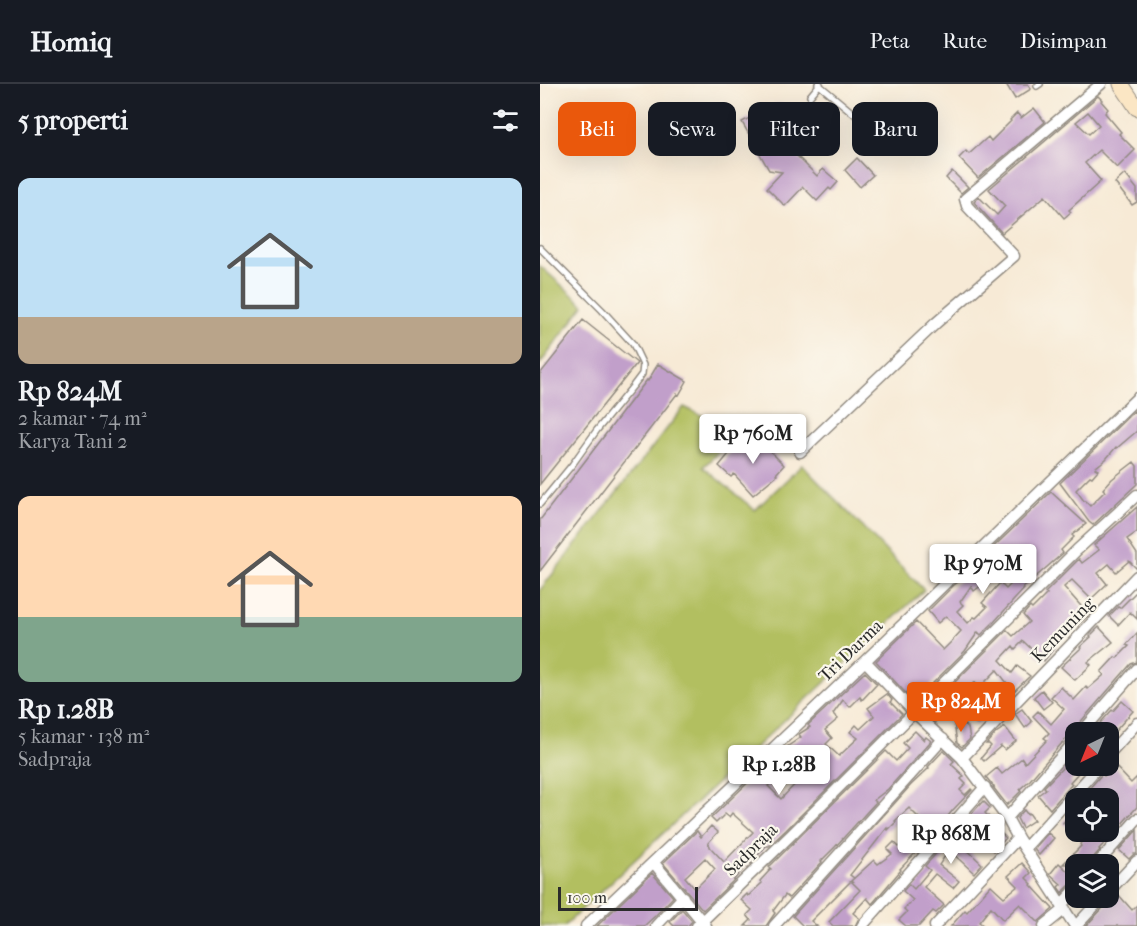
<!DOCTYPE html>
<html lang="id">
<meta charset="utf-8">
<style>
:root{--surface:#171b24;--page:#20242c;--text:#f1f3f6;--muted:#9ea1a6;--line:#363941;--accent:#ea580c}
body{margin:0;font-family:"IM FELL French Canon",serif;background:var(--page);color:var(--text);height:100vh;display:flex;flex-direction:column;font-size:22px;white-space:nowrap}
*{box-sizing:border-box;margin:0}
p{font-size:20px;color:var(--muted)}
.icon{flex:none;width:33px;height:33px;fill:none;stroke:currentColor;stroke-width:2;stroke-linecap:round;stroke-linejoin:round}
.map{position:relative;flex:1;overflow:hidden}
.drawer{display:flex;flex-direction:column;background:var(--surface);width:540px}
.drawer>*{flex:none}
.banner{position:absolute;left:18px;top:18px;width:489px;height:54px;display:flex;gap:12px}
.needle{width:39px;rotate:223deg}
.tools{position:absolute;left:525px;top:638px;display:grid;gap:12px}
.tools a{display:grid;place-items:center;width:54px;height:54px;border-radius:12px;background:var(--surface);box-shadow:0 6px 24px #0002;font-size:30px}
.scale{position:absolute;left:18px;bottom:15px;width:140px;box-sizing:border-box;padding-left:6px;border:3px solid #2b2b2b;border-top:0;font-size:16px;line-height:21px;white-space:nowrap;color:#2b2b2b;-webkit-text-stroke:4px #fbf7ec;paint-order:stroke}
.price{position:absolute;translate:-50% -51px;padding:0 14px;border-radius:6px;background:#fff;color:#222;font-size:20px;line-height:39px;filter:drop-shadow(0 2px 3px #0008)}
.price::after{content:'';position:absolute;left:50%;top:36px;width:18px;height:14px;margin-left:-9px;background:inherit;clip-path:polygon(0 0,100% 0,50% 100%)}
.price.on{background:var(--accent);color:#fff}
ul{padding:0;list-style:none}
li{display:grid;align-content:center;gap:12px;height:318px;padding:0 18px}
li span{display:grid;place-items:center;height:186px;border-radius:12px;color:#555}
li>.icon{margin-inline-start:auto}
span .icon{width:108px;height:108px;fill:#fffc;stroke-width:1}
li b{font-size:26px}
h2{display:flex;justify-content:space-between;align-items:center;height:72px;padding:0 18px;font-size:26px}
.pill{padding:0 21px;border-radius:12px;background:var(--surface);box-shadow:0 6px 24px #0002;font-size:21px;line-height:54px}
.pill.on{background:var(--accent);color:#fff}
header{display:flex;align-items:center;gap:36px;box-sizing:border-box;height:84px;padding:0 30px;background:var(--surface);border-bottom:2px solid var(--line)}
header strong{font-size:28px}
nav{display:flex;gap:33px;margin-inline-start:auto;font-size:21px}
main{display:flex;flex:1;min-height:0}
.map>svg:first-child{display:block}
.green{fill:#b2bf61;stroke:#6e7546;stroke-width:1.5}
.building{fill:#c19fca;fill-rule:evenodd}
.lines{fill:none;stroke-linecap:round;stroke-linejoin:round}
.lane-casing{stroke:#918a80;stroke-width:8}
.street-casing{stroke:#918a80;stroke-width:13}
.secondary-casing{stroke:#918a80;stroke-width:17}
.lane{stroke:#fff;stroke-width:5}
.street{stroke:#fff;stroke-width:10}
.secondary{stroke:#fbe6c4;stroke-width:15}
.labels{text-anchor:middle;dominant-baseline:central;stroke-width:4.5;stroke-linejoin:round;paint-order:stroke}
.street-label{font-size:18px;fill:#2b2b2b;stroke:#fbf7ec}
</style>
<header>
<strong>Homiq</strong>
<nav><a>Peta</a><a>Rute</a><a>Disimpan</a></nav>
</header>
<main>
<section class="drawer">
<h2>5 properti<svg class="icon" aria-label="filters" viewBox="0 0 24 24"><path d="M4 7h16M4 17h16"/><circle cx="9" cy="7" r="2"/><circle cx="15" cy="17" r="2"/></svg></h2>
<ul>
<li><span style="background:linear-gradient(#bfe0f5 75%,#b9a48a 0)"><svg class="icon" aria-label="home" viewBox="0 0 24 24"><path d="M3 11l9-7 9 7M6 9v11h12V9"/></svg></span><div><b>Rp 824M</b><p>2 kamar · 74 m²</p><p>Karya Tani 2</p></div></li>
<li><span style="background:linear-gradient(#ffd9b3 65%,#7fa58c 0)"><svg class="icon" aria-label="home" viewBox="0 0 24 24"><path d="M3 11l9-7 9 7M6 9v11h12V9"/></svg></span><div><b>Rp 1.28B</b><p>5 kamar · 138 m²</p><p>Sadpraja</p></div></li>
</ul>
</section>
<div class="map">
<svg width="597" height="842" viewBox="0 0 597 842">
<rect width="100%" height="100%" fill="#fbf7ec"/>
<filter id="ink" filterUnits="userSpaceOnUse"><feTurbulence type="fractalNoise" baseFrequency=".0167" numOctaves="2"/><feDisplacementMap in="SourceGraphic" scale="12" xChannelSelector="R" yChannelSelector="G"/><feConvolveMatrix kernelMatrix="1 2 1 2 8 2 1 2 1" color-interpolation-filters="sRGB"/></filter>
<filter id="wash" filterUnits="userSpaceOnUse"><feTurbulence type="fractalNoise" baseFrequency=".008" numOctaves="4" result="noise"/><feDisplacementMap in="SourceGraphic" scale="24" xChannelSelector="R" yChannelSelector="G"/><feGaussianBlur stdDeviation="1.35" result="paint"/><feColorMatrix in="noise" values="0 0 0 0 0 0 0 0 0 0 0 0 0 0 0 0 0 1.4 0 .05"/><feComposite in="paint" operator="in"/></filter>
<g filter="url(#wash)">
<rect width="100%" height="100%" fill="#f7ead6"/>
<path class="green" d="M0,182L44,221L0,280Z
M144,323L198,349L163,383L215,426L262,381L384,506L24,842H0V506Z"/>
<g id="blocks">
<path class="building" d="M466,0H488L491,5L475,15Z
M558,12L562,16L561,17L568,25L565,29L581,48L579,50L595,66L577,84L559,66L545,79L561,97L529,126L531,128L524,134L505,112L462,149L434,118L439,113L457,131L465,122L449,105ZM548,28L559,41L549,50L536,38Z
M236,20H249L283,44L256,71L277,92L283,85L298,98L291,106L289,104L277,117L263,103L245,122L227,104L242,88L229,86L202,38Z
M494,24L505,38L438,94L419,74L426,67L429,70L448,53L451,57L471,37L470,36L477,29L481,34Z
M317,74L333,91L320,103L305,86Z
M412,87L428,103L421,109L406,94Z
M585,90L597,105V118L592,121L575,99Z
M43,236L97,279L0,400V290Z
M118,280L147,297L139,311L137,310L0,487V436L107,296L108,297Z
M594,327L597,330V347L577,364L576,363L566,375L555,384L558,386L552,393L550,392L536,406L544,417H545L550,422L565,407L563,405L572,395L594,378L597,382V400L553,441L549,438L520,399Z
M217,351L229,362L227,364L244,381L236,390L237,391L213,411L194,390L191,393L179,382L193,365L196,368L205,359L207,361Z
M511,408L546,440L532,451L534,453L521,466L523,469L483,504L484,505L454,538L441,551L438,548L425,567L374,618L336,577L376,538L403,566L411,558L421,547L406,532L398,539L388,527L414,501L430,490H429L441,475ZM471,468L482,479L471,488L477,494L466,505L460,499L442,519L447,523L436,534L434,533L428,539L417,527L423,521L420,518L431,502L434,507L454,492L444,482L457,472L462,477Z
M597,423V448L587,455L597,470V485L589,477L576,488L569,480L558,489L567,500L551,515L532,496L524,503L549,531L532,547L529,544L514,560L516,562L504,577L483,557L475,565L473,562L460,576L472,589L477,582L490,592L471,610L472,612L462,619V622L451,629L449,627L437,640L406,607L467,546L473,552L489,538L483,531L490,523L492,525L507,510L505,509L539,475L542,479L559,466L554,461ZM457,586L467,599L454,609L445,598ZM435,598L448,612L434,623L424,613L423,611Z
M597,507V535L590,528L578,541L569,532L578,523L580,524Z
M559,543L573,558L548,578L551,581L535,596L521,583L541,564L540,563L551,553L550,552Z
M597,549V578L591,580L536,643L535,648H533L522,659L490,696L480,705L481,707L467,721L453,703H454L446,693L457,684L462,690L482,674L485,679L507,656L504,654L509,649L493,632L498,627L511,640L524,625L511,613L521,603L534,616L546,603L548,605L564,591L561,588L575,573L577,574L589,562L586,561Z
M325,588L337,600L322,616L320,613L310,623L303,616L293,630L298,635L285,646L292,654L286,660L299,672L318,654L310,648L316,641L320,645L334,632L328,624L347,610L352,616L350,618L362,630L246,746L229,762H226L212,778L211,780L209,778L192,798L163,826L123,779L157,747L161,753L171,742L178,748L168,759L170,762V763L184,778L213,748L192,729L189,733L185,730L176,739L171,734L241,667L261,653L259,650L270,643L268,641ZM252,681L262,693L241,715L228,702L240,688L242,690ZM165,774L175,785L155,805L145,793Z
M502,606L512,618L503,625L494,613Z
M396,617L406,626L395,638L385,628Z
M582,617L593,627L568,655V648H552L572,626L573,627Z
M482,625L492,638L485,644L475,630Z
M413,632L428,644L430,655L422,663L417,659Z
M465,643L476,657L465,666L461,662L444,677L441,674L451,662L449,660H446L456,649Z
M375,647L384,656L386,653L391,657L348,705L334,716L336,718L295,763L281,777L282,778L249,814L245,811L233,827L235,829L226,842H205L211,836L207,831L212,826L201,816L207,810L208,812L222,799L220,797L231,785L229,783L346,667L356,677L368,664L363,659Z
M404,667L414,677L411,680L424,692L421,695L426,700L420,706L425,711L431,705L432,706L412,727L398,745L396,743L383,757L385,759L360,785L361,786L332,820L327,814L313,829L319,834L315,842H293L289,838L320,806L311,797L334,776L338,780L352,770L347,765L354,758L359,763L377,747L372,742L379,734L369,724L355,737L356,738L348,746L347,744L310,791L314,794L271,837L277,842H263L253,832L371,701L389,684L388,683L402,668Z
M528,678L539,688L530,698L532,700L510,725L498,711L506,705L504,703Z
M575,682L591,699L597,693V723L559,765L560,766L551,776L550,780H523L541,762L540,760L543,756L523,739L530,730L528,728L536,719V747H568V714H543L550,708L548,706L562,690L564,692Z
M443,717L450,724L445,729L455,739L457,737L462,742L458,746L466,754L454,767L435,746L420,759L442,780L434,789L409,766L399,781L419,797L413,804L395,790L384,803L404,821L396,829L393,827L379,842H366L359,836L367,828L364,825L373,816L363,807L369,800L374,805L390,786L385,782Z
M484,726L487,730L489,729L494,736L482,744L477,734Z
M597,746V770H594L589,775L579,766Z
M508,749L514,754L499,771L494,765Z
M482,779L491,789L486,794L492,800L491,801L513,825L498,838L480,820L463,836L451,823L439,838L444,842H411L425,826L427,828L451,801L464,813L478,802L468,792Z
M519,779L536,795V798L531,800L522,809L518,803L521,800L510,790Z
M112,789L133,813L115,832L104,842H57Z
M577,809L592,826L597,821V842H546Z
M142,825L152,837L148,842H134L130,838Z"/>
</g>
</g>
<g filter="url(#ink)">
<use href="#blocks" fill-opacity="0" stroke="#918a80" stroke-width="1.5"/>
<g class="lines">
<defs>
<path id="lane" d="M278,0L319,34
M497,2L500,0
M270,12L280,0
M0,164L62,226L93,260L103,281L102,290L93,302L57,346L32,381L0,420"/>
<path id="street" d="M260,368L396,239L474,172L427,122L425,115L561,0
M325,577L374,628L422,674L467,734L478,754L535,842
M542,648L597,585
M568,671L597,639
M422,674L597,492
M467,734L536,656
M485,764L560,681
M114,779L166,842
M557,780L597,735
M568,808L597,777
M522,820L536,805
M46,842L325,577L597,314
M116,842L143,813
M157,842L251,751L537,466L597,411
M234,842L403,655
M322,842L445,703
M395,842L478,754
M504,842L525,825
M536,842L563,813"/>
<path id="secondary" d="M581,0L597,24"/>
</defs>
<use href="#lane" class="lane-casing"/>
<use href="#street" class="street-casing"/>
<use href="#secondary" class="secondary-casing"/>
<use href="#lane" class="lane"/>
<use href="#street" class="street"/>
<use href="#secondary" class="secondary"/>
</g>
</g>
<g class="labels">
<g class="street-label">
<text transform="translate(523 546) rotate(-46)">Kemuning</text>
<text transform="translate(311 567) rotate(-44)">Tri Darma</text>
<text transform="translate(211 766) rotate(-44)">Sadpraja</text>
</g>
</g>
</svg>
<div class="tools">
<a><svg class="needle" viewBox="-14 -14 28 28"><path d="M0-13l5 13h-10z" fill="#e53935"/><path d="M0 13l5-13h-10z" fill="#9ea1a6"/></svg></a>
<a><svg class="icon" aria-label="locate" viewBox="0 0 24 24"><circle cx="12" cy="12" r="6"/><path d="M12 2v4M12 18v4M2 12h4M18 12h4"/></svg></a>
<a><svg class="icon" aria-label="layers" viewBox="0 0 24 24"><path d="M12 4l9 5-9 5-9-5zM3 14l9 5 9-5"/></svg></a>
</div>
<div class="scale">100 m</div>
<b class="price" style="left:213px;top:381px">Rp 760M</b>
<b class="price" style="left:443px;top:511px">Rp 970M</b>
<b class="price on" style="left:421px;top:649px">Rp 824M</b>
<b class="price" style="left:239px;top:712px">Rp 1.28B</b>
<b class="price" style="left:411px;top:781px">Rp 868M</b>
<div class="banner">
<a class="pill on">Beli</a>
<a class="pill">Sewa</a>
<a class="pill">Filter</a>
<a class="pill">Baru</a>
</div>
</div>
</main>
